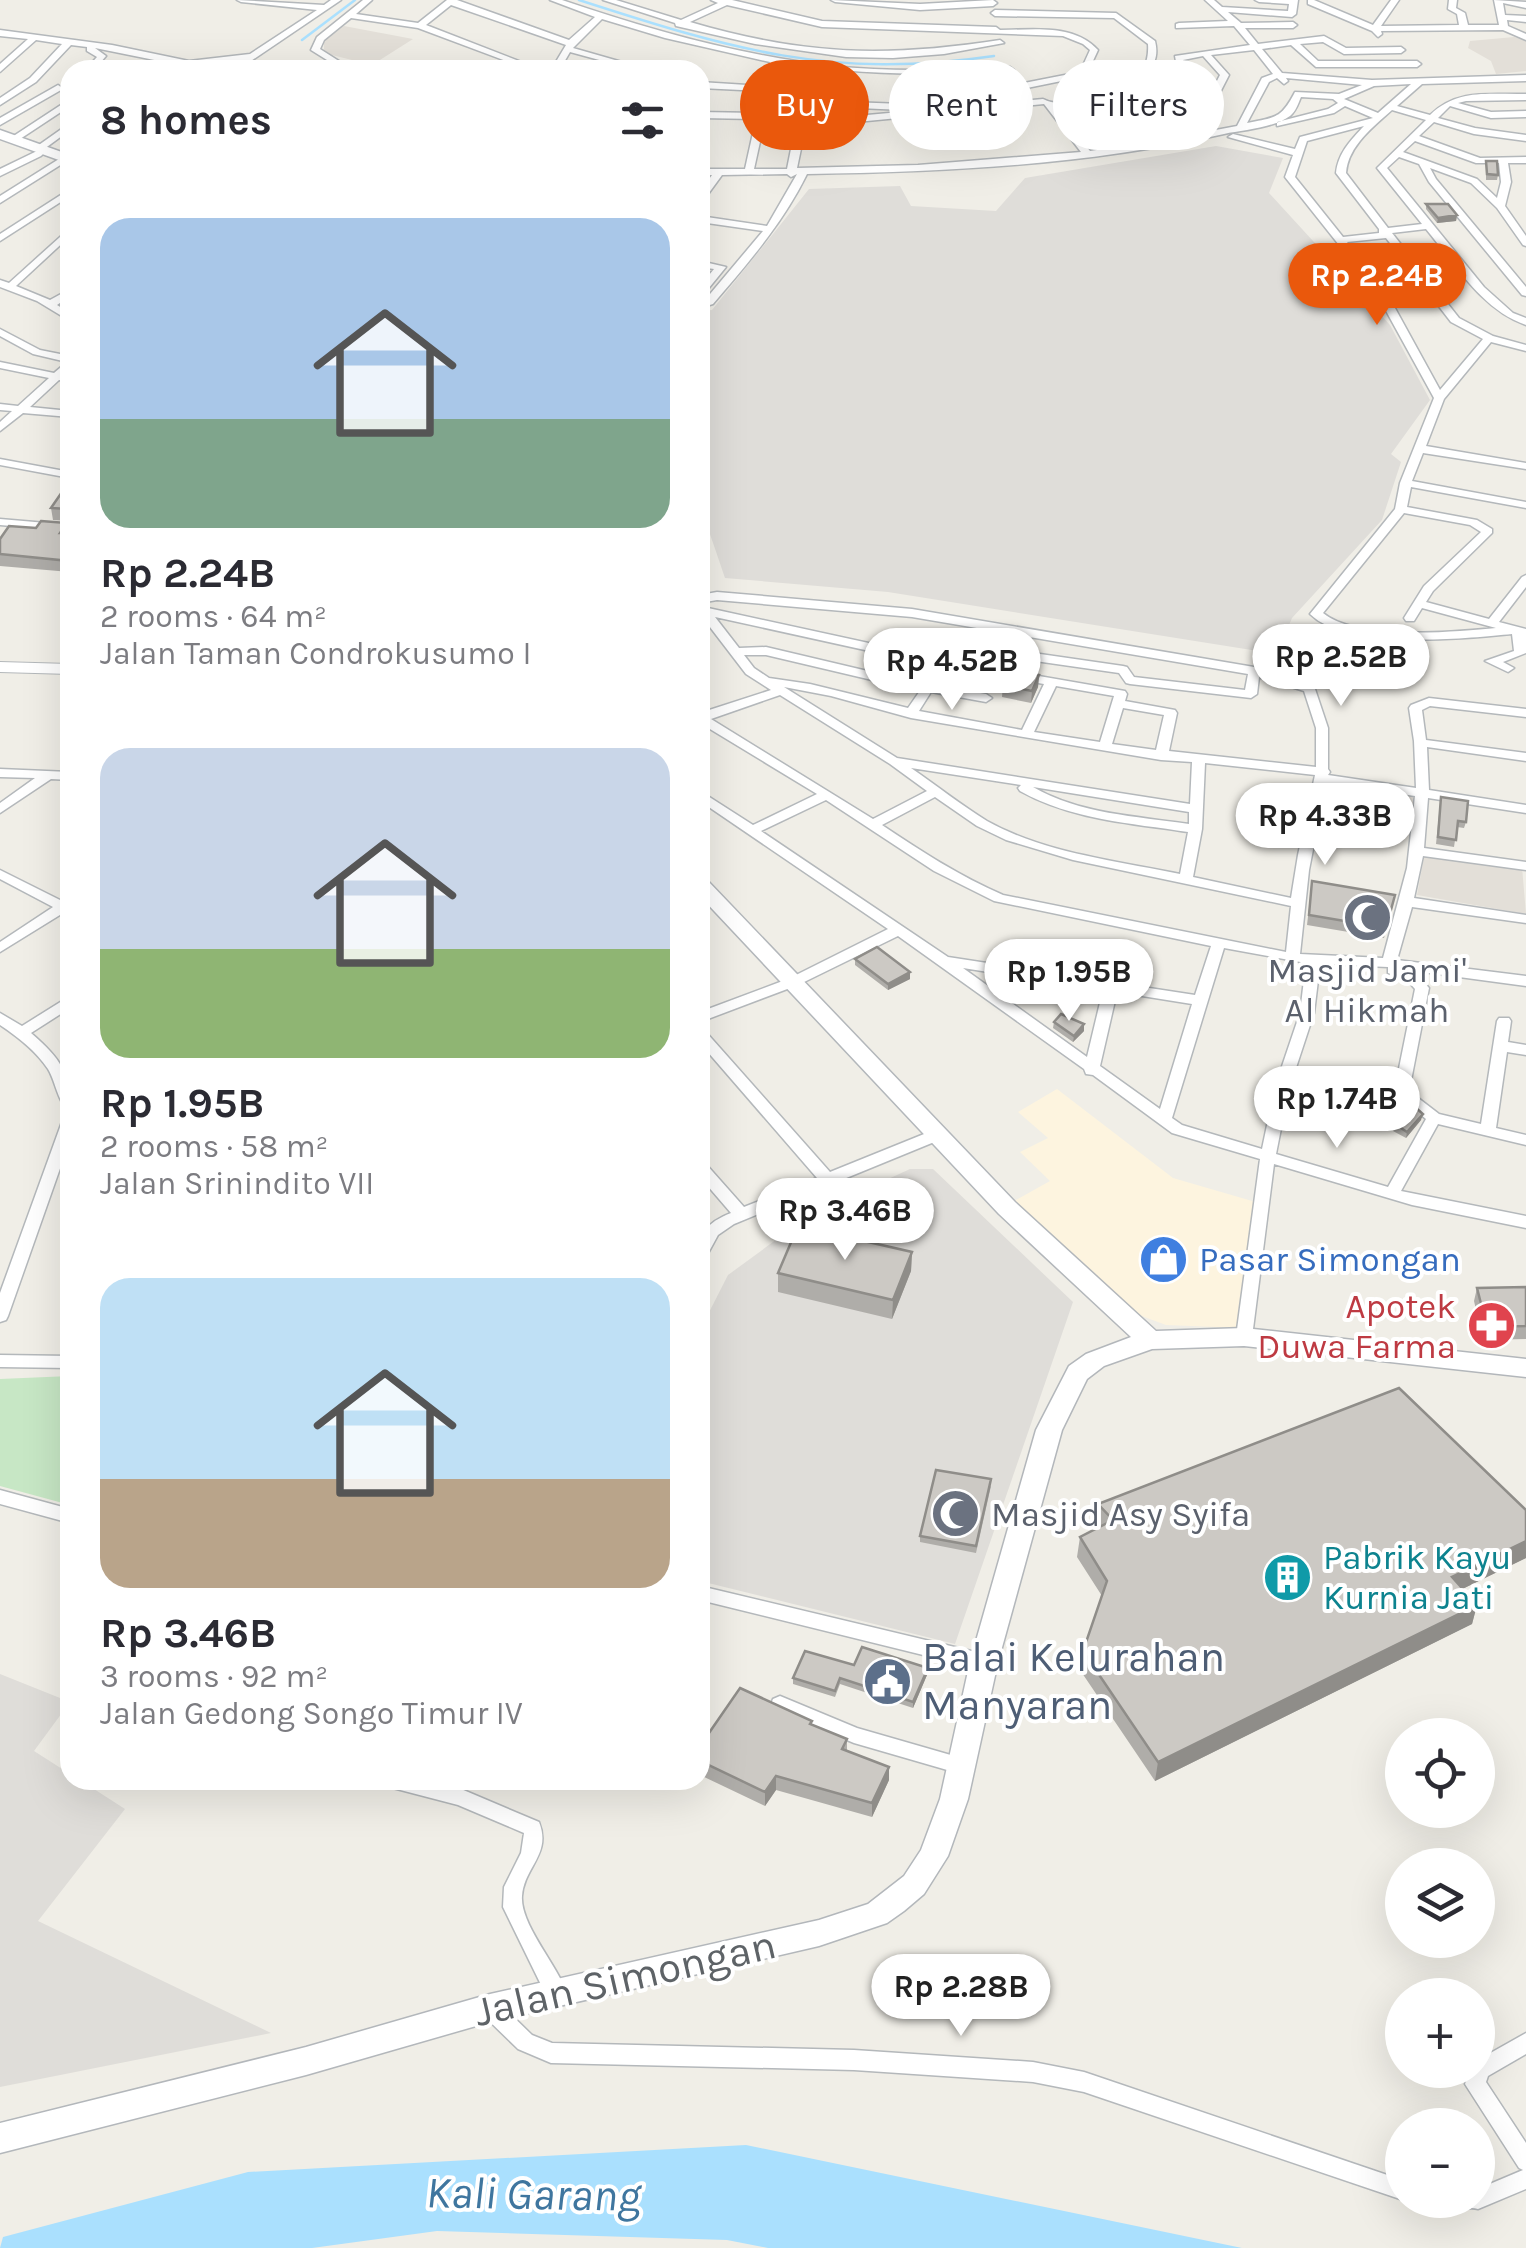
<!DOCTYPE html>
<meta charset="utf-8">
<style>
:root{--surface:#fff;--page:#f7f7f7;--text:#2b2b33;--muted:#7c7c81;--accent:#ea580c}
body{margin:0;font-family:Karla,sans-serif;background:var(--page);color:var(--text);height:100vh;display:flex;flex-direction:column;font-size:38px;white-space:nowrap}
*{box-sizing:border-box;margin:0}
p{font-size:32px;color:var(--muted)}
.icon{flex:none;width:55px;height:55px;fill:none;stroke:currentColor;stroke-width:2;stroke-linecap:round;stroke-linejoin:round}
.map{position:relative;flex:1;overflow:hidden}
.sheet{position:absolute;left:60px;top:60px;width:650px;height:1730px;display:flex;flex-direction:column;background:var(--surface);border-radius:30px;box-shadow:0 10px 40px #0002}
.sheet>*{flex:none}
.guide{position:absolute;left:740px;top:60px;width:635px;height:90px;display:flex;gap:20px}
.fabs{position:absolute;left:1385px;top:1718px;display:grid;gap:20px}
.fabs a{display:grid;place-items:center;width:110px;height:110px;border-radius:50%;background:var(--surface);box-shadow:0 10px 40px #0002;font-size:50px}
.price{position:absolute;translate:-50% -85px;padding:0 22px;border-radius:35px;background:#fff;color:#222;font-size:32px;line-height:65px;filter:drop-shadow(0 2px 5px #0008)}
.price::after{content:'';position:absolute;left:50%;top:60px;width:30px;height:22px;margin-left:-15px;background:inherit;clip-path:polygon(0 0,100% 0,50% 100%)}
.price.selected{background:var(--accent);color:#fff}
ul{padding:0;list-style:none}
li{display:grid;align-content:center;gap:20px;height:530px;padding:0 40px}
li span{display:grid;place-items:center;height:310px;border-radius:30px;color:#555}
li>.icon{margin-inline-start:auto}
span .icon{width:180px;height:180px;fill:#fffc;stroke-width:1}
li b{font-size:42px}
h2{display:flex;justify-content:space-between;align-items:center;height:120px;padding:0 40px;font-size:42px}
.tag{padding:0 35px;border-radius:45px;background:var(--surface);box-shadow:0 10px 40px #0002;font-size:35px;line-height:90px}
.tag.selected{background:var(--accent);color:#fff}
.map>svg:first-child{display:block}
.commercial{fill:#fdf4df}
.industrial{fill:#dfddd9}
.education{fill:#e3dfd8}
.green{fill:#c7e7c5}
.water{fill:#aae0fe}
.lines{fill:none;stroke-linecap:round;stroke-linejoin:round}
.stream{stroke:#aae0fe;stroke-width:2.5}
.minor-casing{stroke:#b4b8bb;stroke-width:3}
.tertiary-casing{stroke:#b4b8bb;stroke-width:2}
.secondary-casing{stroke:#b3b7bb;stroke-width:3}
.minor{fill:#fff;fill-rule:evenodd}
.tertiary{fill:#fff;fill-rule:evenodd}
.secondary{fill:#fff;fill-rule:evenodd}
.wall{fill:#afada9}
.shaded-wall{fill:#8f8d89}
.building{fill:#ccc9c4;stroke:#8f8d89;stroke-width:2.5}
.labels{text-anchor:middle;dominant-baseline:central;stroke-width:8;stroke-linejoin:round;paint-order:stroke}
.worship-label{font-size:35px;fill:#5b616d;stroke:#fff}
.shop-label{font-size:35px;fill:#366cbe;stroke:#fff;text-anchor:start}
.health-label{font-size:35px;fill:#be3a42;stroke:#fff;text-anchor:end}
.culture-label{font-size:35px;fill:#0d838f;stroke:#fff;text-anchor:start}
.near-service-label{font-size:42px;fill:#4e5e75;stroke:#fff;text-anchor:start}
.near-street-label{font-size:42px;fill:#5e6367;stroke:#fff}
.near-water-label{font-size:45px;font-style:italic;fill:#3f769f;stroke:#fff}
</style>
<div class="map">
<svg width="1526" height="2248" viewBox="0 0 1526 2248">
<rect width="100%" height="100%" fill="#f0eee7"/>
<path class="commercial" d="M1057,1089L1173,1178L1259,1203L1242,1328L1166,1325L1139,1315L1014,1201L1050,1181L1020,1152L1048,1138L1018,1112Z"/>
<path class="industrial" d="M1216,146L1283,158L1269,193L1390,325L1430,400L1391,454L1401,462L1382,520L1292,618L1277,654L888,592L725,578L700,505V311L712,310L809,189L900,186L911,206L996,211L1025,178Z
M910,1169H933L1073,1302L955,1644L700,1581V1330L728,1275L810,1215Z
M0,1674L70,1702L34,1751L70,1774V1780H80L125,1809L38,1921L271,2033L0,2087Z"/>
<path class="education" d="M344,26L413,39L372,65L324,53V41Z
M1514,37L1526,40V71L1496,74L1491,61L1468,48L1470,41Z
M1328,781L1420,793L1418,824L1321,807Z
M1425,852L1522,867L1526,914L1417,895Z"/>
<path class="green" d="M70,1376V1505L0,1486V1379Z"/>
<path class="water" d="M746,2145L1242,2248H768L727,2240L437,2231L312,2248H0L3,2237L248,2172Z"/>
<g class="lines">
<path class="stream" d="M579,0C731,49 831,80 994,56
M302,40L355,0"/>
<defs>
<path id="minor" d="M237,0L324,5L331,0H341L245,65L242,64V61L189,67L95,48L106,56L94,70H85L97,57L87,51V47L71,45L36,82L0,105V98L30,78L62,44L36,40L0,72V64L28,39L0,36V30L112,45L189,61L250,54L317,10L241,2Z
M363,0H372L356,14L418,23L447,0H457L569,40L595,17L550,0H562C650,30 739,55 832,66C891,72 951,70 1010,67L1014,70L1010,73C931,76 855,74 777,63L770,99L903,104L907,107L903,110L768,104L766,113L867,115L1043,99C1052,104 1061,103 1073,102C1107,99 1151,87 1148,44L1114,18L995,16L991,13L995,10L1116,13L1155,41C1158,53 1156,61 1149,72C1128,105 1092,106 1056,109L1090,151L1180,137L1150,110L1165,102L1180,83L1175,56L1250,45L1234,26L1176,28V24L1179,23L1228,21L1205,0H1214L1222,7L1288,11L1289,4L1259,2L1255,0H1298L1296,14L1292,17L1228,12L1241,23L1293,22L1297,25L1293,28H1245L1258,44L1324,36L1346,48L1401,47L1405,50L1401,53L1344,54L1323,42L1300,44L1318,61H1417L1421,64L1417,67H1316L1291,45L1262,49L1282,73L1372,80L1526,75V81L1422,84L1397,106L1430,115C1458,88 1489,95 1526,94V100L1466,101L1458,103L1491,112L1526,111V117L1491,118L1450,106L1438,118L1475,128L1526,135V141L1474,134L1434,122L1419,136L1480,158L1526,157V163H1508L1511,182L1505,206L1526,236V246L1523,245L1497,208L1471,183L1430,168L1436,179L1526,287V296L1522,295L1429,182L1419,164L1399,157L1387,168L1484,287L1513,313L1526,318V325C1482,310 1455,264 1426,229L1392,233L1459,318L1493,336L1526,345V351L1491,342L1444,399L1426,446L1526,463V469L1423,453L1412,481L1526,502V508L1411,487L1407,507L1477,520L1492,529V533L1433,591L1426,602L1489,619L1522,577L1526,575V587L1499,622L1526,629V653L1503,662L1514,668L1508,672L1485,661L1514,651L1512,634C1463,639 1346,650 1310,614L1395,509L1400,483L1434,398L1374,289L1285,177L1293,155L1228,137L1233,134L1295,149L1300,137L1373,118L1345,106L1334,113L1277,126V122L1328,109L1338,103L1333,99L1301,97C1298,104 1296,111 1290,116C1273,128 1243,130 1224,134C1088,165 946,172 807,174C783,223 748,263 713,304L700,308V302L705,300L763,231L700,222V216L767,226L797,174L791,177L787,174L722,175L703,201L700,202V192L712,175H700V169H745L756,119L700,118V112L757,113L760,103L758,101L762,91L700,88V82L763,86L770,62L665,38L602,19L573,48L650,70H636L570,52L563,64L587,70H551L566,45L451,5L426,25L542,70H530L418,28L351,18L324,40L320,49L353,70H343L311,50L317,37ZM1254,50L1273,74L1262,78L1237,126L1189,135L1176,124L1209,114L1229,75L1211,55ZM1203,56L1220,75L1202,110L1171,120L1160,111L1171,106L1188,83L1183,60ZM1277,78L1284,84L1288,81L1286,78L1362,85L1339,94L1295,92C1281,119 1276,117 1247,123L1269,82ZM1411,84L1378,113L1344,99L1374,86ZM1044,104L1081,152L918,165L797,168L802,144L797,141L792,144L787,169H754L765,119L867,121ZM1392,110L1426,120L1377,168L1422,224L1388,228L1346,173C1348,146 1373,127 1392,110ZM1364,126C1351,140 1338,153 1336,173L1379,229V233L1343,237L1295,177L1307,141ZM1415,141L1476,163H1499L1501,182L1497,198L1477,179L1403,152ZM1386,238L1451,322L1483,339L1440,390L1384,288L1347,242ZM1404,513L1470,525L1481,532L1424,586L1404,618L1406,621H1414L1422,608L1496,628C1453,632 1357,641 1323,613Z
M603,0H616L681,20L718,3L711,0H732L822,21L996,27L1000,30C1033,30 1073,23 1098,50L1086,76L1027,88L1023,85L1024,83L1080,72L1090,50L1083,44L1063,36L822,27L727,5L690,22C802,55 884,58 1000,40L1004,43L944,54L893,58L846,57L755,44L676,26L675,23Z
M831,0L920,4L993,0L997,3L993,6L920,10L835,2Z
M1308,0H1314L1373,25L1391,0H1399L1381,26L1459,25L1457,14L1448,9L1449,0H1457L1456,8L1465,13L1468,25H1499L1494,0L1526,2V8L1503,3L1505,15L1526,16V22L1507,20L1508,26L1526,34V40L1503,30L1381,31L1382,34L1378,37L1372,31L1308,4Z
M58,85L62,88L61,90L0,125V118Z
M70,99V106L17,141L9,139Z
M70,123V130L40,152L43,154L41,156L0,176V169L37,151L34,149L36,147Z
M59,159L64,162L62,164L0,203V196Z
M70,189V196L0,241V234Z
M70,228V236L16,286L50,300L70,289V296L57,305L70,313V321L37,301L0,287V280L9,283Z
M700,261L726,267L704,294L700,295V286L714,269L700,267Z
M0,329L40,350L70,356V370L64,375L70,376V382L59,380L30,407L70,411V417L23,413L0,431V422L12,411L0,410V404L18,406L49,378L0,368V362L54,373L67,362L33,354L0,336Z
M0,459L70,472V478L0,465Z
M0,519L70,525V531L0,525Z
M717,592L912,609L1254,667L1315,689L1328,728V769L1330,772L1328,775L1416,788L1414,741L1409,708L1411,705L1429,698L1526,709V717L1430,706L1422,710L1426,740L1526,753V761L1427,747L1429,790L1526,805V813L1428,798L1424,848L1526,862V870L1423,856L1414,898L1526,915V923L1412,907L1397,960L1526,976V986L1407,970L1416,973L1429,988L1409,1091L1439,1114L1481,1124L1497,1021L1499,1018H1509L1511,1021L1508,1042L1526,1045V1055L1507,1052L1496,1128L1526,1135V1145L1438,1124L1401,1191L1526,1216V1228L1412,1205L1274,1164L1252,1337L1250,1341H1238L1236,1337L1260,1159L1172,1133L1093,1075L1086,1074L1084,1069L898,936L798,985L700,1022V1012L788,979L888,929L700,801V791L753,825L817,794L700,723V713L771,690L746,674L700,614V595ZM717,600L912,617L1248,674L1245,690L1134,677L1127,667L1123,666L889,632L883,636L889,640L1119,673L1126,683L1130,684L1251,698L1257,694L1259,677L1304,691L1316,728V767L1169,751L1177,713L1175,710L1125,701L1127,694L1125,691L942,659L708,608L700,603ZM715,617L942,667L1044,684L1022,730L919,711L931,692L986,702L992,698L986,694L928,684L924,685L908,708L810,684L769,678L754,668L744,655H766L872,680L878,676L876,673L766,647L739,648ZM1056,686L1114,696L1100,742L1034,732ZM784,687L831,696L911,718L1161,760L1192,762L1190,804L897,758ZM780,695L890,764L927,791L873,819L711,719ZM1123,708L1164,715L1156,750L1112,744ZM1205,763L1315,775L1298,855L1291,898L1193,877L1202,829ZM911,768L1021,785L1018,788L1020,791C1072,820 1130,823 1188,832L1180,874C1117,861 1044,853 987,821C961,805 936,785 911,768ZM1326,783L1415,796L1407,868L1383,958L1300,954L1309,870ZM1033,787L1189,812V824C1135,816 1080,814 1033,787ZM935,797L977,826L1006,840L1073,860L1291,906L1286,952L1003,895C959,876 921,851 882,825ZM826,800L934,871L994,901L1211,946L1195,995L948,957L761,831ZM1224,948L1306,963L1300,1013L1275,1087L1262,1149L1182,1125L1172,1118ZM1320,964L1388,967V973L1406,979L1415,989L1394,1093L1426,1119L1388,1187L1276,1154L1288,1093L1346,1103L1353,1098L1346,1093L1291,1083L1314,1013ZM963,968L1103,990L1087,1057ZM1117,992L1192,1004L1160,1109L1100,1066Z
M0,769L70,772V780L51,779L0,813V803L35,778L0,777Z
M0,870L62,901L70,898L68,910L0,952V942L53,907L0,879Z
M70,996V1008L31,1033C61,1059 70,1072 70,1111C58,1104 56,1082 48,1069C36,1051 18,1037 0,1025V1013L22,1026Z
M700,1029L705,1031L830,1172L934,1130H944L947,1134L944,1138L734,1224L718,1235L706,1257L700,1259C700,1232 706,1223 731,1213L700,1177V1162L705,1163L744,1207L817,1178L700,1043Z
M70,1114V1140L8,1316L6,1320L0,1322V1293L63,1119Z
M0,1355L70,1356V1368L0,1367Z
M0,1490L70,1509V1523L0,1504Z
M700,1586L984,1654L990,1657L993,1662L990,1667L984,1670L700,1600Z
M780,1696L857,1728L968,1760L970,1766L968,1772L961,1774L854,1743L773,1709L771,1704L773,1699Z
M383,1780H425L461,1789L539,1822C552,1854 524,1867 522,1896C520,1921 550,1957 561,1980L565,1992L562,1999L555,2001L548,1999L503,1907L504,1887L521,1853L524,1833L458,1805L385,1786Z
M490,1999L497,2001L532,2035L552,2043L854,2050L1033,2062L1084,2072L1402,2180L1403,2200L1084,2092L1033,2082L854,2070L551,2063L518,2049L483,2015L480,2008L483,2001Z
M1526,2033V2054L1488,2076L1486,2082L1526,2143V2189L1478,2209C1469,2206 1459,2212 1448,2207L1445,2200H1478V2189L1523,2170L1519,2168L1465,2084L1470,2070H1478V2060Z"/>
<path id="tertiary" d="M0,662L70,664V674L0,672Z"/>
<path id="secondary" d="M0,130L70,155V164L0,139Z
M700,878L707,880L1015,1202L1156,1331L1244,1328L1526,1359V1377L1244,1346L1152,1349L1104,1366L1087,1379L1062,1430L998,1662L968,1799L948,1856L924,1894L904,1911L887,1923L819,1946L490,2022L306,2075L0,2153V2123L306,2047L490,1994L819,1920L868,1904L904,1876L921,1850L940,1799L970,1662L1036,1430L1069,1366L1086,1354L1131,1337L999,1214L700,896Z"/>
</defs>
<use href="#minor" class="minor-casing"/>
<use href="#tertiary" class="tertiary-casing"/>
<use href="#secondary" class="secondary-casing"/>
<use href="#minor" class="minor"/>
<use href="#tertiary" class="tertiary"/>
<use href="#secondary" class="secondary"/>
</g>
<path class="wall" d="M1486,161L1498,175L1497,180H1486Z
M1426,204L1457,215L1456,221L1437,223L1426,209Z
M70,490V521L53,520L51,508Z
M70,533V572L0,566V539Z
M1039,675L1038,687L1031,703L1002,697L1003,685Z
M1440,804L1466,822L1464,828L1457,827L1454,847L1436,844Z
M1311,891L1395,895L1384,938L1307,925Z
M855,959L910,979L888,990L855,965Z
M1054,1022L1084,1031L1073,1042L1053,1028Z
M1421,1120L1406,1138L1393,1131L1395,1124Z
M912,1252L911,1271L892,1319L778,1292V1273Z
M1526,1287V1339L1483,1340L1474,1301L1477,1288Z
M991,1486L976,1553L920,1542V1536Z
M1098,1504L1526,1510V1558L1462,1589L1477,1605L1472,1624L1155,1781L1080,1670L1083,1651L1102,1596L1077,1557L1080,1537L1099,1527L1096,1524Z
M854,1665L927,1675L913,1708L840,1684L835,1697L793,1684V1678Z
M812,1721V1725L847,1739V1751L889,1780L872,1817L776,1790L765,1806L700,1775V1746Z"/>
<path class="shaded-wall" d="M1457,215L1456,221L1437,223L1438,218Z
M707,220V231L700,242V231Z
M67,523L69,535L60,533Z
M1039,675L1038,687L1031,703L1032,691Z
M910,972V979L888,990V984Z
M1084,1024V1031L1073,1042L1074,1036Z
M1423,1114L1421,1120L1406,1138L1407,1132Z
M912,1252L911,1271L892,1319L893,1300Z
M1526,1541V1558L1446,1597L1452,1577Z
M1477,1605L1472,1624L1155,1781L1158,1762Z
M928,1668L927,1675L913,1708V1702Z
M889,1767V1780L872,1817V1803Z
M776,1776V1790L765,1806V1792Z"/>
<path class="building" d="M1486,161H1497L1498,175L1487,174Z
M1426,204H1448L1457,215L1438,218Z
M700,219L707,220L700,231Z
M64,489L70,490V514L68,509L51,508Z
M41,521L67,523L60,533H70V561L0,554V539L9,526L36,528Z
M1010,670L1039,675L1032,691L1003,685Z
M1441,797L1468,801L1466,822L1458,821L1456,840L1438,837Z
M1312,881L1395,895L1386,928L1309,915Z
M877,947L910,972L888,984L855,959Z
M1061,1014L1084,1024L1074,1036L1054,1022Z
M1415,1107L1423,1114L1407,1132L1395,1124Z
M798,1226L912,1252L893,1300L778,1273Z
M1526,1287V1326L1487,1327L1477,1288Z
M1399,1388L1526,1510V1541L1452,1577L1477,1605L1158,1762L1083,1651L1107,1581L1080,1537L1113,1520L1098,1504Z
M936,1470L991,1479L976,1546L920,1536Z
M862,1647L928,1668L913,1702L840,1678L835,1691L793,1678L805,1651L854,1665Z
M740,1688L812,1721L810,1724L847,1739L842,1749L889,1767L872,1803L776,1776L765,1792L700,1761V1746Z"/>
<defs>
<symbol id="mosque-disc" viewBox="-11 -11 22 22"><circle r="9.5" fill="#6b7280" stroke="#fff"/><path d="M3.5-4.9A6 6 0 1 0 3.5 4.9A5 5 0 1 1 3.5-4.9Z" fill="#fff"/></symbol>
<symbol id="shop-disc" viewBox="-11 -11 22 22"><circle r="9.5" fill="#3f7fe0" stroke="#fff"/><path d="M-5-2.5h2.3a2.7 3.5 0 0 1 5.4 0H5L5.5 6h-11ZM-1.5-2.5h3a1.5 2.3 0 0 0-3 0Z" fill="#fff"/></symbol>
<symbol id="pharmacy-disc" viewBox="-11 -11 22 22"><circle r="9.5" fill="#e0444e" stroke="#fff"/><path d="M-2-6h4v4h4v4h-4v4h-4v-4h-4v-4h4Z" fill="#fff"/></symbol>
<symbol id="building-disc" viewBox="-11 -11 22 22"><circle r="9.5" fill="#0f9aa8" stroke="#fff"/><path d="M-4-6H4V6H1V3H-1V6H-4ZM-2.5-4.3h1.7v1.8h-1.7ZM.8-4.3h1.7v1.8H.8ZM-2.5-1h1.7V.8h-1.7ZM.8-1h1.7V.8H.8Z" fill="#fff"/></symbol>
<symbol id="civic-disc" viewBox="-11 -11 22 22"><circle r="9.5" fill="#5c6f8a" stroke="#fff"/><path d="M-.6-6.5H3V-4.5H.6V-3L4-1V1h2V6H-6V1h2V-1L-.6-3ZM-1.2 2.5V6h2.4V2.5Z" fill="#fff"/></symbol>
</defs>
<g fill-rule="evenodd">
<use href="#mosque-disc" x="1340" y="890" width="55" height="55"/>
<use href="#shop-disc" x="1136" y="1232" width="55" height="55"/>
<use href="#pharmacy-disc" x="1464" y="1298" width="55" height="55"/>
<use href="#mosque-disc" x="928" y="1486" width="55" height="55"/>
<use href="#building-disc" x="1260" y="1550" width="55" height="55"/>
<use href="#civic-disc" x="860" y="1654" width="55" height="55"/>
</g>
<g class="labels">
<g class="worship-label">
<text x="1367" y="970">Masjid Jami'<tspan x="1367" dy="40">Al Hikmah</tspan></text>
<text x="991" y="1514" text-anchor="start">Masjid Asy Syifa</text>
</g>
<g class="shop-label">
<text x="1199" y="1259">Pasar Simongan</text>
</g>
<g class="health-label">
<text x="1456" y="1306">Apotek<tspan x="1456" dy="40">Duwa Farma</tspan></text>
</g>
<g class="culture-label">
<text x="1323" y="1557">Pabrik Kayu<tspan x="1323" dy="40">Kurnia Jati</tspan></text>
</g>
<g class="near-service-label">
<text x="922" y="1657">Balai Kelurahan<tspan x="922" dy="48">Manyaran</tspan></text>
</g>
<g class="near-street-label">
<text transform="translate(625 1978) rotate(-13)">Jalan Simongan</text>
</g>
<g class="near-water-label">
<text transform="translate(533 2194) rotate(1)">Kali Garang</text>
</g>
</g>
</svg>
<div class="fabs">
<a><svg class="icon" aria-label="locate" viewBox="0 0 24 24"><circle cx="12" cy="12" r="6"/><path d="M12 2v4M12 18v4M2 12h4M18 12h4"/></svg></a>
<a><svg class="icon" aria-label="layers" viewBox="0 0 24 24"><path d="M12 4l9 5-9 5-9-5zM3 14l9 5 9-5"/></svg></a>
<a>+</a>
<a>−</a>
</div>
<b class="price selected" style="left:1377px;top:328px">Rp 2.24B</b>
<b class="price" style="left:1341px;top:709px">Rp 2.52B</b>
<b class="price" style="left:952px;top:713px">Rp 4.52B</b>
<b class="price" style="left:1325px;top:868px">Rp 4.33B</b>
<b class="price" style="left:1069px;top:1024px">Rp 1.95B</b>
<b class="price" style="left:1337px;top:1151px">Rp 1.74B</b>
<b class="price" style="left:845px;top:1263px">Rp 3.46B</b>
<b class="price" style="left:961px;top:2039px">Rp 2.28B</b>
<div class="guide">
<a class="tag selected">Buy</a>
<a class="tag">Rent</a>
<a class="tag">Filters</a>
</div>
<section class="sheet">
<h2>8 homes<svg class="icon" aria-label="filters" viewBox="0 0 24 24"><path d="M4 7h16M4 17h16"/><circle cx="9" cy="7" r="2"/><circle cx="15" cy="17" r="2"/></svg></h2>
<ul>
<li><span style="background:linear-gradient(#a9c7e8 65%,#7fa58c 0)"><svg class="icon" aria-label="home" viewBox="0 0 24 24"><path d="M3 11l9-7 9 7M6 9v11h12V9"/></svg></span><div><b>Rp 2.24B</b><p>2 rooms · 64 m²</p><p>Jalan Taman Condrokusumo I</p></div></li>
<li><span style="background:linear-gradient(#c9d6e8 65%,#8fb573 0)"><svg class="icon" aria-label="home" viewBox="0 0 24 24"><path d="M3 11l9-7 9 7M6 9v11h12V9"/></svg></span><div><b>Rp 1.95B</b><p>2 rooms · 58 m²</p><p>Jalan Srinindito VII</p></div></li>
<li><span style="background:linear-gradient(#bfe0f5 65%,#b9a48a 0)"><svg class="icon" aria-label="home" viewBox="0 0 24 24"><path d="M3 11l9-7 9 7M6 9v11h12V9"/></svg></span><div><b>Rp 3.46B</b><p>3 rooms · 92 m²</p><p>Jalan Gedong Songo Timur IV</p></div></li>
</ul>
</section>
</div>
